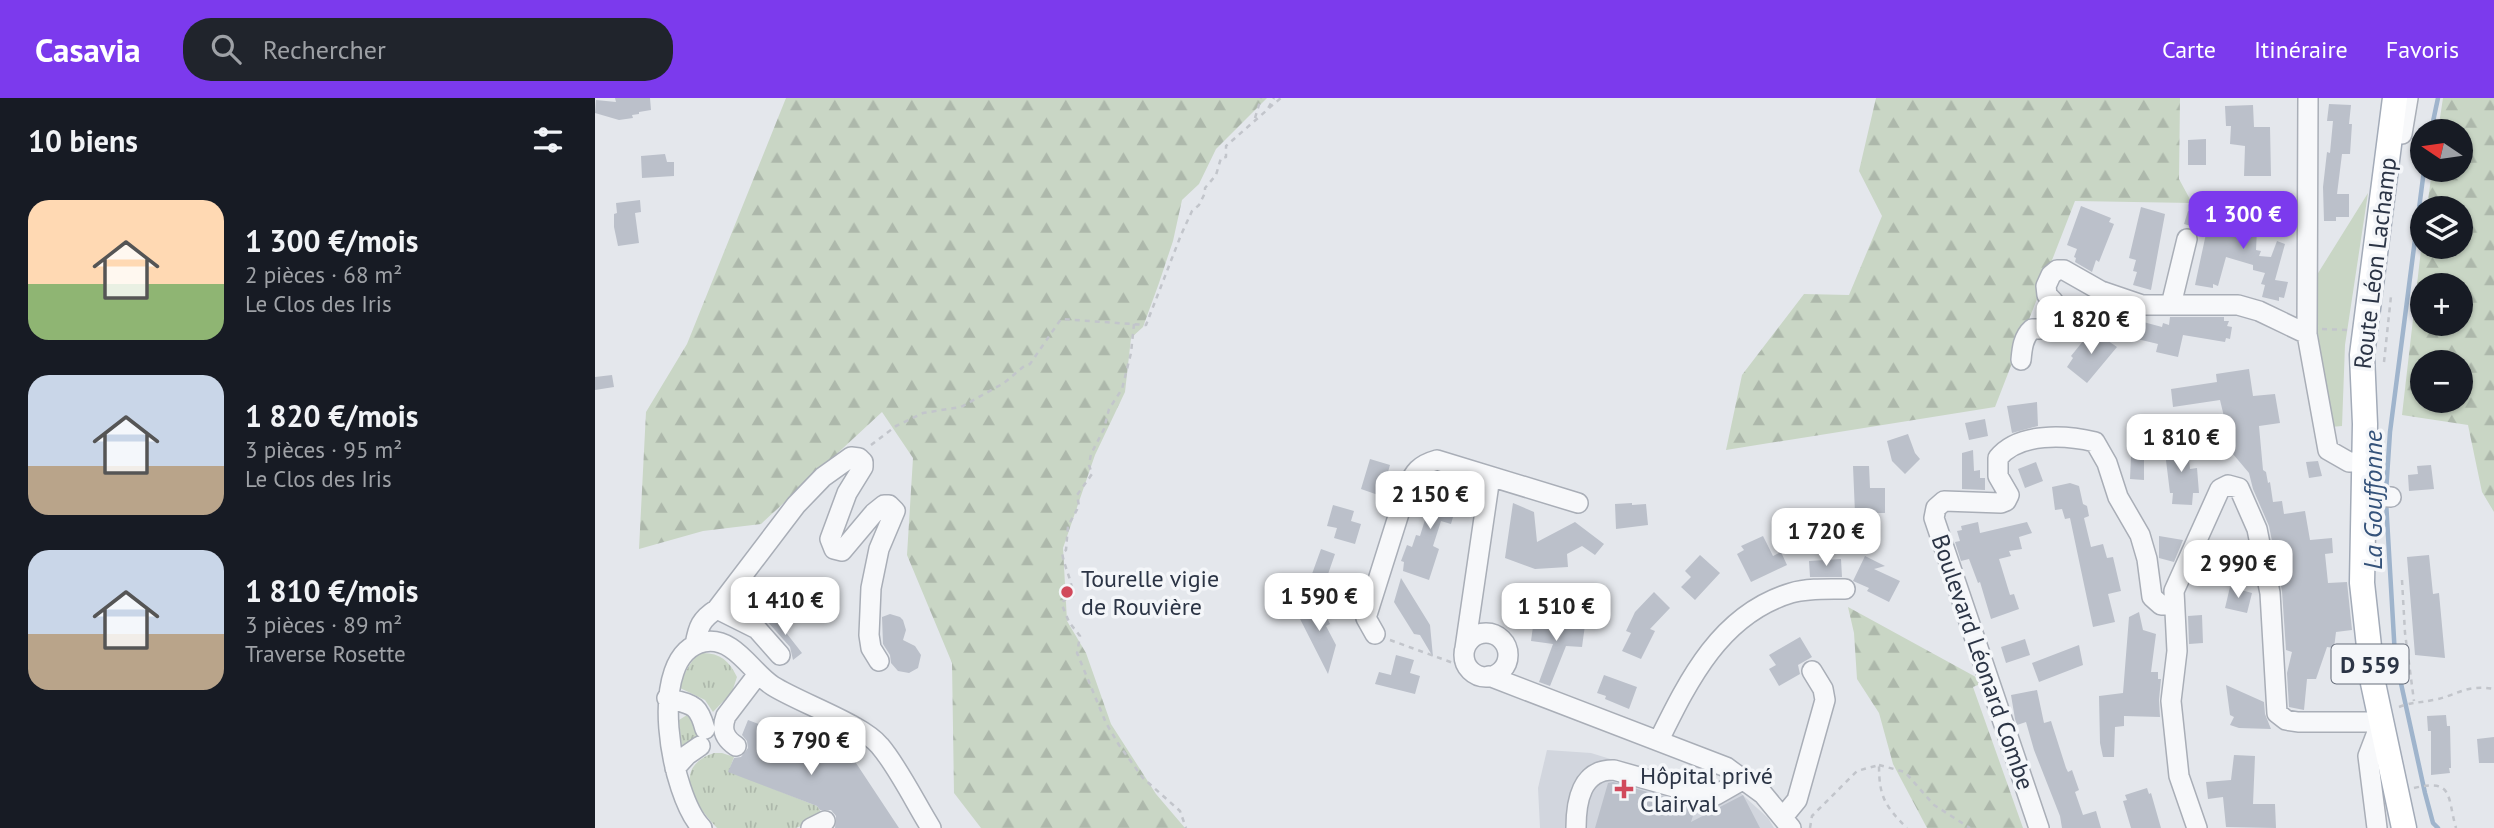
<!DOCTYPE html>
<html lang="fr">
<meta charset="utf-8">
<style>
:root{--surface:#171b24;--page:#20242c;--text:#f1f3f6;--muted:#9ea1a6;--accent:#7c3aed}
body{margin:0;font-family:"PT Sans",sans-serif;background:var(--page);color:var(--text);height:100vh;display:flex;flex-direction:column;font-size:26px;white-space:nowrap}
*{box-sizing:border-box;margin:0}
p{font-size:23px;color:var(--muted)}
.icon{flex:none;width:38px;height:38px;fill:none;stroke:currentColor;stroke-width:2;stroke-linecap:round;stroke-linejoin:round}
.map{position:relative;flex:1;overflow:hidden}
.details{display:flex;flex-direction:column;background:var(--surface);width:595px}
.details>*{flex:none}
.needle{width:46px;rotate:283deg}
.controls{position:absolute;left:1815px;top:21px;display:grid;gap:14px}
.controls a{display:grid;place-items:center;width:63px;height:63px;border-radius:50%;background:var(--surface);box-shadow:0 2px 5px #0004;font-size:35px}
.price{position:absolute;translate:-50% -60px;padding:0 16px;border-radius:14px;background:#fff;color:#222;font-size:23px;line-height:46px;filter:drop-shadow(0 2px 4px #0008)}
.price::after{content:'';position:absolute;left:50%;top:42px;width:21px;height:16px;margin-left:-10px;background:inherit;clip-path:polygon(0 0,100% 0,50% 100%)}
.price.active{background:var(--accent);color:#fff}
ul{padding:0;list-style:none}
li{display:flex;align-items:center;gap:21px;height:175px;padding:0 28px}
li span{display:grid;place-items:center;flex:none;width:196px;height:140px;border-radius:21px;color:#555}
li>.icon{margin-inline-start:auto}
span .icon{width:84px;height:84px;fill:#fffc;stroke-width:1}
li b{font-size:30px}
h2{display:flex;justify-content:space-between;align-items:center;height:84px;padding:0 28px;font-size:30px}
header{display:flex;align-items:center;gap:42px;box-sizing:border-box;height:98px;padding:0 35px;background:var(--accent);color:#fff}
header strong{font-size:33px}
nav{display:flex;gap:38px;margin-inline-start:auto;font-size:24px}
.search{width:490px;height:63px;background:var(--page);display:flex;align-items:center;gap:18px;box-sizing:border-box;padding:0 24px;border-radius:28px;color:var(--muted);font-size:26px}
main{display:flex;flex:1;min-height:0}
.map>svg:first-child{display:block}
.built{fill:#d2d6de}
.grass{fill:url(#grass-tufts)}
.forest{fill:url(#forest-firs);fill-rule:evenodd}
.green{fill:#c9d6c5}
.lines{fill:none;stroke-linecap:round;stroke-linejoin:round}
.stream{stroke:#9fb4cc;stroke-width:4.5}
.building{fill:#bbc0ca}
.minor-casing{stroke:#a9aeb7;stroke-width:22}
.major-casing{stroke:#a3abb8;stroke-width:27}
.path{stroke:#c2c5cb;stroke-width:2.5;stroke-dasharray:5 5;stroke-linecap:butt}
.minor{stroke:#f7f8fa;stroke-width:19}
.major{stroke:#fff;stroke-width:24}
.poi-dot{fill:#d1495b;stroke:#f4f6f9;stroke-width:2.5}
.labels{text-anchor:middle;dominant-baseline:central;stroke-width:7;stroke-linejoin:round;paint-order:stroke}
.shield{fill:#f4f6f9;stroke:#676e7b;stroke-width:2}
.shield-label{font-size:23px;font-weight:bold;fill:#2b3445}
.street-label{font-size:24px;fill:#2b3445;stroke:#f4f6f9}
.poi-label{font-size:24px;fill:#2b3445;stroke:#f4f6f9;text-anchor:start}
.water-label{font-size:26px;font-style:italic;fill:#34527a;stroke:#f4f6f9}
</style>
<header>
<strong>Casavia</strong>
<div class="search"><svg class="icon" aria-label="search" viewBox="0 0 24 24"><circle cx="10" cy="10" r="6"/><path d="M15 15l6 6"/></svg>Rechercher</div>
<nav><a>Carte</a><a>Itinéraire</a><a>Favoris</a></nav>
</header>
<main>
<section class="details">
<h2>10 biens<svg class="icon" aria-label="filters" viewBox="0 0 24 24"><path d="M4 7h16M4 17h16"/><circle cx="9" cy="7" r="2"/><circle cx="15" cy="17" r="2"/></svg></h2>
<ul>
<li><span style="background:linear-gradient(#ffd9b3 60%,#8fb573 0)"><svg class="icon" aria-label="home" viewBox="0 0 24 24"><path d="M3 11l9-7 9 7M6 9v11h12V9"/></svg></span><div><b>1 300 €/mois</b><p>2 pièces · 68 m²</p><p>Le Clos des Iris</p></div></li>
<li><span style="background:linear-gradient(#c9d6e8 65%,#b9a48a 0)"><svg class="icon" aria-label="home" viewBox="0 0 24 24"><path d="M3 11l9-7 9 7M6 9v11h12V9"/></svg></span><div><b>1 820 €/mois</b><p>3 pièces · 95 m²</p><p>Le Clos des Iris</p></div></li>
<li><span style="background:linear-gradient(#c9d6e8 60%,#b9a48a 0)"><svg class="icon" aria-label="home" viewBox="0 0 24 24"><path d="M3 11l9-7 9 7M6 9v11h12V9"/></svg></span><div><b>1 810 €/mois</b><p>3 pièces · 89 m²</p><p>Traverse Rosette</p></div></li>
</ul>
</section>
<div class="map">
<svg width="1899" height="730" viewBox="0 0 1899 730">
<defs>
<pattern id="grass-tufts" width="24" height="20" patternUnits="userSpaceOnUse" patternTransform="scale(1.75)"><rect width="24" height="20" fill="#c9d6c5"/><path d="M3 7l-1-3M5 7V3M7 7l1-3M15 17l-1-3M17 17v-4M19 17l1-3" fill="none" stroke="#adb8ab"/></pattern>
<pattern id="forest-firs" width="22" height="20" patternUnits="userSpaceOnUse" patternTransform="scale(1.75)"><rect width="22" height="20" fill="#c9d6c5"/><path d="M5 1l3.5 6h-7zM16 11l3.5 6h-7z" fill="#adb8ab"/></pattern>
</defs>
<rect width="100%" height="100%" fill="#e4e7ec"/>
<path class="built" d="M952,652L996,655L1119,693L1128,679L1173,720L1179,730H945L943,690Z"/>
<path class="grass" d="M105,555C124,554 134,562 142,579L137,594L118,614L110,602L85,590C88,577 95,563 105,555Z
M92,617L100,620L104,636L101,639L102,642L87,650L84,622Z
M119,655H127L139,659L134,673L222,708L229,718L201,730H122C100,707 75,670 119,655Z"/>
<path class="forest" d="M191,0H672L621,51L604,86L587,102L578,143L564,185L548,229L536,240L530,294L500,357L468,450L472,523L491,555L516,626L561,696L590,730H386L359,695L357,565L312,457L318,360L287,314L166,426L108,433L44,451L51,314L92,246Z
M1281,0H1585L1584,81L1597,105L1480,103L1400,309L1131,352L1147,277L1209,196L1254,197L1287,118L1264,73Z
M1848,0H1899V414L1887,394L1873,327L1807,317L1827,143V149H1866V110H1832L1837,72H1866V33H1843ZM1827,187H1866V226H1827ZM1827,264H1866V303H1827Z
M1253,509L1390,584L1378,589L1428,730H1332L1298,666L1284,615L1262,581L1259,535Z"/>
<path class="green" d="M1773,95L1750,247L1747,328L1736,329L1720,214V180Z"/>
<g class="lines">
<path class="stream" d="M1836,33L1843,0
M1791,394L1795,334L1829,72
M1791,403L1800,558L1830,695L1838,725L1843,730"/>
</g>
<path class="building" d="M20,0H55L56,12L44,14V16L37,17L38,20L24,22L0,15L1,2L21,4Z
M1734,6L1756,7L1754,26H1757L1755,56H1747L1742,96H1754V119H1741V123H1729L1728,89L1732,54L1735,55L1738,23H1732Z
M1658,7L1659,29H1675L1676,78H1649L1650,48L1635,46L1636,28H1631L1630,8Z
M1611,41V67H1593V42Z
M70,56L72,64H79V78L47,80L46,58Z
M45,102L46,114L40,115L44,145L23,148L19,129V116L22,115L21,105Z
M1486,108L1516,120L1514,124L1519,126L1504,164L1501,162L1497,174L1480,164L1481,160L1479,159L1482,151L1472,147Z
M1546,109L1570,116L1556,192L1538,187L1542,174L1538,173L1541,162L1534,160Z
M1650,111L1688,112L1687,130L1662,131L1661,152L1666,153L1664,158L1676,159L1682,143L1690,146L1680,182L1693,184L1689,200L1684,199V203L1667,199L1670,187L1666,186L1670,175L1658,172V167L1631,159L1623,188L1618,186V190L1600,187L1612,131L1628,132L1629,121L1650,126Z
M1593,113L1611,117V132L1589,126Z
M1526,218L1567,229L1568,225L1574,227L1575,219H1629V223H1634L1632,228L1637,229L1635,241L1631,240L1630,244L1588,237L1583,259L1561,254L1563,246L1534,239V242L1521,239Z
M1497,232L1522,249L1492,285L1472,269L1478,260L1476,258Z
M1654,271L1658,298L1680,296L1685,325L1664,328L1668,372L1671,374L1673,385L1675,384L1678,404L1687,403L1689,416L1710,413L1715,442L1737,440L1738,455L1730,456L1733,485L1752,484L1757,532L1741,534L1739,550L1732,549L1721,581H1712L1709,612L1694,609L1692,575L1697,554L1691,552L1687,493L1674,428L1658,391L1654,375L1638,356L1625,302L1578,309L1576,291L1622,284L1621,276Z
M17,277L19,289L0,292V279Z
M1442,304L1443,328L1417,335L1412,308Z
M1390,321L1393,338L1374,342L1370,325Z
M1313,336L1320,355L1325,361L1310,376L1297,363L1292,343Z
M1592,343L1595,371L1602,370L1604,395H1598L1597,407L1577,406L1578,395H1575L1569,346Z
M1378,352L1379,373L1385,372V380H1390V392L1367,391V355Z
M1536,359H1549V382L1535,381Z
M775,361L795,367L786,398L766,391Z
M1723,363L1727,378L1714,380L1711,364Z
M1441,364L1448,383L1430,390L1423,371Z
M1836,367L1839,391L1814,393L1813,377L1823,376L1822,368Z
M1258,368H1274L1275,390H1290V415H1260Z
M835,381L861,388L856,403L862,405L856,426L846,423L838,448L844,451L834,482L808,473L809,464L806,463L812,447L817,449L821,437L825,438L838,396L831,394Z
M1475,385L1484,388L1488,406L1492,408L1494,418L1489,420L1496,449L1508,446L1512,460L1518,459L1526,493L1513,496L1520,524L1498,529L1475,420L1470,421L1467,411L1460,412L1457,389Z
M918,405L939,414L942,444L980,424L1009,446L1000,457L987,448L972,456L973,469L940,471L910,460Z
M1037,405V407L1051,406L1053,427L1021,431L1020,406Z
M738,407L759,413L756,423L766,426L760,446L739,440L742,430L732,428Z
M1226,420L1234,431L1228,436L1231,440L1211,454L1208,432Z
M1383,424L1385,435L1432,424L1437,435L1424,439L1427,451L1414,453L1416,458L1404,461L1415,497L1419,496L1424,511L1396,521L1385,484L1383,485L1374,461L1366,463L1360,444L1365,443L1362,433L1367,432L1366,428Z
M1168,438L1178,458L1186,454L1192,467L1156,484L1142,456L1149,452L1146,448Z
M1564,438L1588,442L1579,464L1564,460Z
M1631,449L1647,450L1642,478L1624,476L1626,453H1631Z
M726,451L740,456L732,479L752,486L748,499L713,487Z
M1105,457L1125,475L1100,502L1086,489L1096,479L1090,473Z
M1834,457L1838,496L1844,495L1850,560L1820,557L1812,459Z
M1270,458L1290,468L1279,471L1305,483L1294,504L1272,493L1274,490L1258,483Z
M1246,461L1247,479H1215L1214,463Z
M806,480L835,527L838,559L825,537L819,536L799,504Z
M1635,489L1657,495L1652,515L1630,510Z
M1059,494L1075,510L1055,531L1060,533L1046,561L1027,553L1036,535L1031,533L1040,514Z
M724,504L735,526L731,528L741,547L733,576L702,515Z
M1544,514L1548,532L1561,536L1556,574H1563V581H1566L1564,602L1565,619L1529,618V628L1520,629L1519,659H1508L1505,645L1504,598L1528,595L1534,519Z
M295,516L305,519L308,522L311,532L308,542L320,548L326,557L323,570L314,575L303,573L296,565L295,557L288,546L287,519Z
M1607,517L1608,545L1594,546L1593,518Z
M178,518L207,555L198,562L195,549L172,523Z
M939,521L990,527L987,549L971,548L955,588L944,584L958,546L936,543Z
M1205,539L1217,559L1203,567L1205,576L1184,588L1174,571L1181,567L1174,557Z
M1430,541L1435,557L1411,565L1406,549Z
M1484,547L1488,567L1444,584L1437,565Z
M801,557L819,562L815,575L825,578L820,596L780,586L784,574L796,577Z
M1009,577L1042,589L1034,611L1010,601L1011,598L1002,595Z
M1631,587L1669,604L1670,616L1676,631L1644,630L1635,627L1639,619L1635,617Z
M1442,592L1449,625L1456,623L1471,670L1473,674L1477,672L1484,692L1480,694L1488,717L1501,713L1506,730H1467L1465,718L1439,652L1431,624L1422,627L1420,621L1416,597Z
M1851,617L1852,628H1855L1856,670H1854L1855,675L1836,677V633H1833L1832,618Z
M153,622L259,662L304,730H240L241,718L236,712H225L222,708L133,674L139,660L146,659L153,650L152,643L147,637Z
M1899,639V665H1884L1882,641Z
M1639,657L1660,658L1658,706H1680L1681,730L1631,729L1628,699L1613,701L1611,684L1636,682Z
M1018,684L1101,708L1096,724L1148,697L1165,730H1000L1013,685Z
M1552,690L1554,696L1556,695L1566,730H1536L1528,703L1532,702L1530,697Z"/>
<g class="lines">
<defs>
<path id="minor" d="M1713,0L1712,236L1733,352L1754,364H1769
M1807,36L1813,0
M1576,207L1592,141
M1426,262C1427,251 1428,239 1437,231H1447L1453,228L1460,211L1458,203L1452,197L1451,188L1456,177L1462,172H1469L1506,193L1547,207H1643L1664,213L1712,236
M1768,398L1796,399
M122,511L201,407L228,379L256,359L264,360L268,364V369L252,395L235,441L239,451L247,453L279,415L289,407H294L300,413L284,451L276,490L274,537L276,550L284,563
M869 557a22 22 0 1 1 44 0a22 22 0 1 1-44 0Z
M780,536L771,520L812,390C819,374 824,367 842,362L983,405
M100,547C103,529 106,521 122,511L162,531L185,557
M870,550L895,379
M894,578L1131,669L1168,696L1196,730
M72,600C97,607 103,605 110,631
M1064,642C1094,581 1126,516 1196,495C1213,490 1233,491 1250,491
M141,648C129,640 126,631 131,618L163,576
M80,670L92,657L105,648
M1188,719L1202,702L1230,602L1228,591L1217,573
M107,730C76,699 49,556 109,544C139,538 156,574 178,588C205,605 267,626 285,648C303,669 321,706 336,730
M216,730L230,723
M981,730C981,704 986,671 1019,672L1111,698L1121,697L1149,681
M1444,730L1339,420L1341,410L1349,403L1406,405L1411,403L1414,397L1403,378V360C1424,334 1471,337 1500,344L1512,365L1523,399L1545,437L1552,461L1557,499L1566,507H1578
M1602,730L1584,678L1576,603L1582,553L1579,493L1625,391L1633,387L1644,390L1662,431L1675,495L1682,615L1691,622L1703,624H1786L1773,658L1782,730"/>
<path id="major" d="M1800,0L1767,257L1770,326L1767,485L1778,585L1809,730"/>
</defs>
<use href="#minor" class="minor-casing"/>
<use href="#major" class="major-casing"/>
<path class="path" d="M674,10L686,0
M660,20L666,0
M539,226L536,255L527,291L514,311L509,331L496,356L494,367L497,376L482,397L484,408L473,428L471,452L467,455C470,471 477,482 478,498L469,502L467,507L474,524L485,538L482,555L511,625L524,647L548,680L585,713L591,730
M1727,231L1752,232
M1789,264L1796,198
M276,347L301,328L328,315L366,309L409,285L428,269L435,266L466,221L551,227L586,137L597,113L604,107L610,95V90L621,77L626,60L631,59V48L672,12L679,0
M1807,482L1810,535L1819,603
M795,542L861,566
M1804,609C1817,604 1824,605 1838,602C1862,598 1869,586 1899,591
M1284,667L1310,674L1339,707L1375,730
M1819,690C1859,680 1852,699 1861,730
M1215,730L1217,718L1262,673L1284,667C1284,699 1290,708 1312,730"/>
<use href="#minor" class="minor"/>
<use href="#major" class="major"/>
</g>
<g class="poi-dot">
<circle cx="472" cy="494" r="7"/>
<path d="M1025.5 680.5h7v7h7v7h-7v7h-7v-7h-7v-7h7z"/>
</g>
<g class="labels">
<rect class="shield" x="1736.5" y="546.5" width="77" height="39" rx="5"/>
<g class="shield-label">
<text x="1775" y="566">D 559</text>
</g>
<g class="street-label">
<text transform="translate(1780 165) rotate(-83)">Route Léon Lachamp</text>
<text transform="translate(1388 564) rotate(71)">Boulevard Léonard Combe</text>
</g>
<g class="poi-label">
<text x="486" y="480">Tourelle vigie<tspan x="486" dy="28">de Rouvière</tspan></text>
<text x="1045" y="677">Hôpital privé<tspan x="1045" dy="28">Clairval</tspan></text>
</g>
<g class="water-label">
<text transform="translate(1777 402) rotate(-90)">La Gouffonne</text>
</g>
</g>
</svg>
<div class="controls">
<a><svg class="needle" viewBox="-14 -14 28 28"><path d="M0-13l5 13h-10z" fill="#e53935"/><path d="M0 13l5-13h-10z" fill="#9ea1a6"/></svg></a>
<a><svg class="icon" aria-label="layers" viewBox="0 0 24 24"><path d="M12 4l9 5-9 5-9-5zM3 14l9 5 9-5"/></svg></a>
<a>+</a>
<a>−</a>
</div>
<b class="price active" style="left:1648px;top:153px">1 300 €</b>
<b class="price" style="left:1496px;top:258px">1 820 €</b>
<b class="price" style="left:1586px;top:376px">1 810 €</b>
<b class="price" style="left:835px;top:433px">2 150 €</b>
<b class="price" style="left:1231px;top:470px">1 720 €</b>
<b class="price" style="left:1643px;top:502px">2 990 €</b>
<b class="price" style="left:724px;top:535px">1 590 €</b>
<b class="price" style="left:190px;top:539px">1 410 €</b>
<b class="price" style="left:961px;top:545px">1 510 €</b>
<b class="price" style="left:216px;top:679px">3 790 €</b>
</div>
</main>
